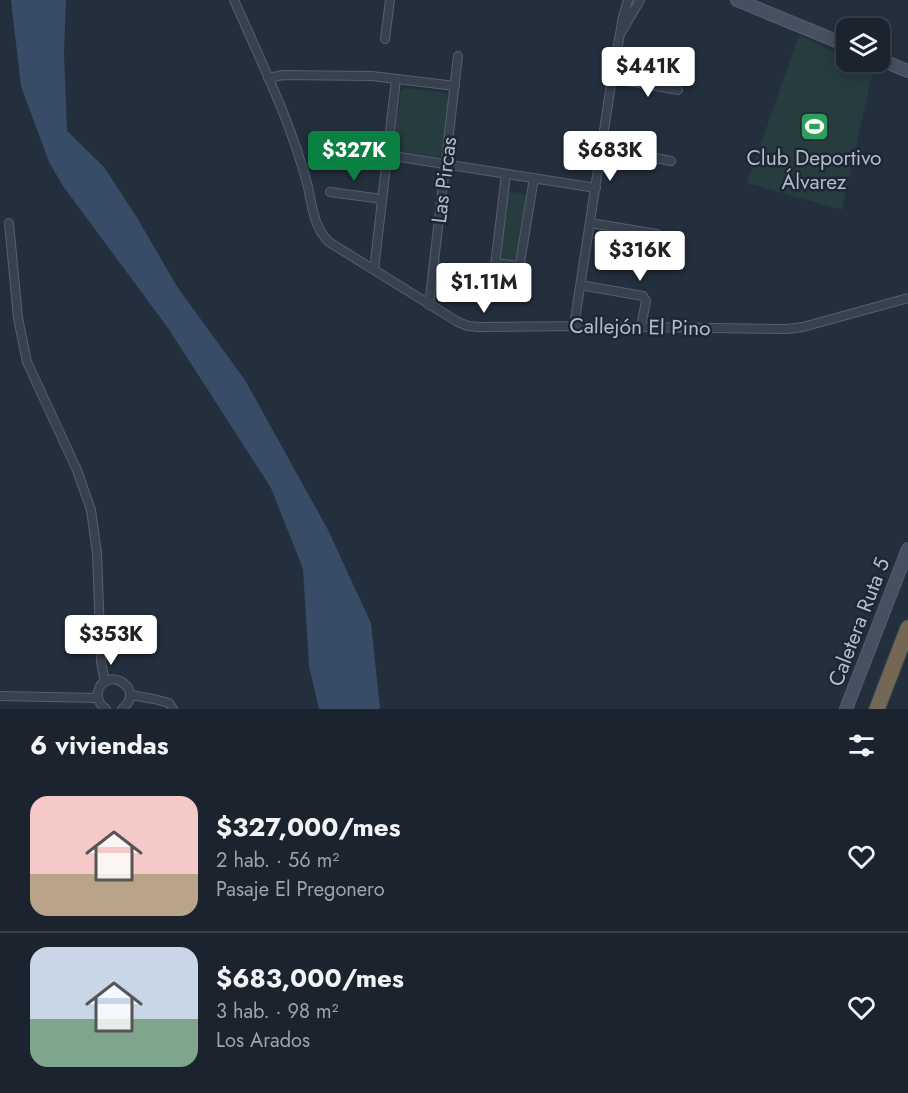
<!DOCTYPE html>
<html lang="es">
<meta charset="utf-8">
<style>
:root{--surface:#1b232e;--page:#242b36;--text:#f1f3f6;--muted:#a0a4aa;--line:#39404a;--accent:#0b8043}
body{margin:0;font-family:Jost,sans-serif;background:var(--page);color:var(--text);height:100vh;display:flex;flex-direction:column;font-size:22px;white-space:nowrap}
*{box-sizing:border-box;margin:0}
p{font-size:20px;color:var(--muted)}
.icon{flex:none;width:33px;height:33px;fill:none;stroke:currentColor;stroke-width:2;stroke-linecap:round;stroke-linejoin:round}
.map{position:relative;height:709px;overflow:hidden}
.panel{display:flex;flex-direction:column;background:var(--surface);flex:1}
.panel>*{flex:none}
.buttons{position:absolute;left:836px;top:18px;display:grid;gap:12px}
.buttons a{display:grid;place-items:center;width:54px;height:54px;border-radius:12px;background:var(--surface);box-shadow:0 3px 15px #0003,0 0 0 2px var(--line);font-size:30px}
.price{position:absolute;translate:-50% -51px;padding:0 14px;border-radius:6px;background:#fff;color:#222;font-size:20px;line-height:39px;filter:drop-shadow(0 2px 3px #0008)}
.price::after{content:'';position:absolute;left:50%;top:36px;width:18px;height:14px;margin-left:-9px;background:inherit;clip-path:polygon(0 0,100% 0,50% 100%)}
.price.current{background:var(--accent);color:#fff}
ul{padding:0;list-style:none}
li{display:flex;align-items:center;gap:18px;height:150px;padding:0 30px}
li+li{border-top:2px solid var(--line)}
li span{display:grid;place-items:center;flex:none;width:168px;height:120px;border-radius:18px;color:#555}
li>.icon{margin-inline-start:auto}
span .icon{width:72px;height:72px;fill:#fffc;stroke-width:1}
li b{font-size:26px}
h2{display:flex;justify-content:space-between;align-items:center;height:72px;padding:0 30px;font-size:26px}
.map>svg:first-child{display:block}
.green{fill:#263c3f}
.water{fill:#394c67}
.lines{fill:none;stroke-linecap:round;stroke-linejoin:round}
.street-casing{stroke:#565f6c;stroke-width:10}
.secondary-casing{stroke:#565f6c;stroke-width:14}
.highway-casing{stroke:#434c59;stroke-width:17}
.street{stroke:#38414e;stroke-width:8}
.secondary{stroke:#465061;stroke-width:12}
.highway{stroke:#746855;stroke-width:15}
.labels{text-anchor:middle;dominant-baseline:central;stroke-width:5;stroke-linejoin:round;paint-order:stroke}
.poi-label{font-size:21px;fill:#b4bcc9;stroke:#1d2633}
.street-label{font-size:21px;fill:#b4bcc9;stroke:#1d2633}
</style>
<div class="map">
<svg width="908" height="709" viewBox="0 0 908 709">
<rect width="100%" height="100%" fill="#242f3e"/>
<path class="green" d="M799,35L846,58V62H853L873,71L842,210L747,183Z
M407,88L444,93L447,95L449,99L443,150L440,155L437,157L397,151L393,145L401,91Z
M508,191L527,195L517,253L515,259L512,261L502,259L500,257Z"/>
<path class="water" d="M11,0H66L64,54L67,131L104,167L136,216L178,288L245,380L328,530L371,623L380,709H319L309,666L303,569L271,488L168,328L63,186L49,162L21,86Z"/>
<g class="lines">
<defs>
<path id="street" d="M234,0C261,61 291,122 308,187C312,206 314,228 329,242L458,322L468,326L479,327L574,326L787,329L803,327L908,298
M622,31L640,0
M385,39L390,0
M268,78L283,75L372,76L455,86
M612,78L678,90
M602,148L671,161
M387,155L596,188
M330,192L382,199
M9,223L18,318L27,362L77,470L91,510L97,553L101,662L105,682
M590,223L657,234
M495,263L519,266
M374,270L396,79
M580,285L643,296L646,301L641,327
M516,287L534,178
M492,291L506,174
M429,305L458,56
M574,326L612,78L623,17L628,0
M130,695L154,699L169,703L173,709
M0,696L98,698
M106,709C100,705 97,700 98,692C104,664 148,688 122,709"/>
<path id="secondary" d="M737,0L846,45
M879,59L908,71
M846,709L908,549"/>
<path id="highway" d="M877,709L908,628"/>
</defs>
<use href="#street" class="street-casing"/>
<use href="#secondary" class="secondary-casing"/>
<use href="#highway" class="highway-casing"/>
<use href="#street" class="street"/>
<use href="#secondary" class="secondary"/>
<use href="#highway" class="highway"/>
</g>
<defs>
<symbol id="stadium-square" viewBox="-11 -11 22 22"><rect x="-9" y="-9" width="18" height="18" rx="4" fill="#2e9e5b" stroke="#1d2633"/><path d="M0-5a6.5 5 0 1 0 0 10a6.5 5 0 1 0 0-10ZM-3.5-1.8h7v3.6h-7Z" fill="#fff"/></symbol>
</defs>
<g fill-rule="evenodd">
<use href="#stadium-square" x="798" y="110" width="33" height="33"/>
</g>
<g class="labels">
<g class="poi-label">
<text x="814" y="158">Club Deportivo<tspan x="814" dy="24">Álvarez</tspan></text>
</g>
<g class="street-label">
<text transform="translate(444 180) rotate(-83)">Las Pircas</text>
<text transform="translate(640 327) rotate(1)">Callejón El Pino</text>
<text transform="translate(859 622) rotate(-69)">Caletera Ruta 5</text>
</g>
</g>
</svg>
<div class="buttons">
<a><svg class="icon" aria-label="layers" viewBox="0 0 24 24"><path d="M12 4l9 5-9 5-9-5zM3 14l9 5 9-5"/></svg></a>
</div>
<b class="price" style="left:648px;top:98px">$441K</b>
<b class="price current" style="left:354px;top:182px">$327K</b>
<b class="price" style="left:610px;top:182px">$683K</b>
<b class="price" style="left:640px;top:282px">$316K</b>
<b class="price" style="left:484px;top:314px">$1.11M</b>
<b class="price" style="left:111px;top:666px">$353K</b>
</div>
<section class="panel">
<h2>6 viviendas<svg class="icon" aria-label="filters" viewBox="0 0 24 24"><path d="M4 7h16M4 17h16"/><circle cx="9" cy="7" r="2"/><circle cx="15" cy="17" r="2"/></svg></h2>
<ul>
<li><span style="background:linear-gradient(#f6c9c9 65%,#b9a48a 0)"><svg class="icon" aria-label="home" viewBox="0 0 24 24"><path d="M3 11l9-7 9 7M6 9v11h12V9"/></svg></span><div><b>$327,000/mes</b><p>2 hab. · 56 m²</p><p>Pasaje El Pregonero</p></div><svg class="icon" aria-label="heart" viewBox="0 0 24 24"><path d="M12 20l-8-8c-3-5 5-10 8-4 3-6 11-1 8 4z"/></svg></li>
<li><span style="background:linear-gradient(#c9d6e8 60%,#7fa58c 0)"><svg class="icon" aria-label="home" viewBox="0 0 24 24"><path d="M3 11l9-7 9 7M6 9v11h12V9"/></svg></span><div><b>$683,000/mes</b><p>3 hab. · 98 m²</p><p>Los Arados</p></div><svg class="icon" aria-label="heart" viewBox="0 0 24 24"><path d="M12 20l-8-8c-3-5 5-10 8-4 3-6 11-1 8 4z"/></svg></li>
</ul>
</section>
